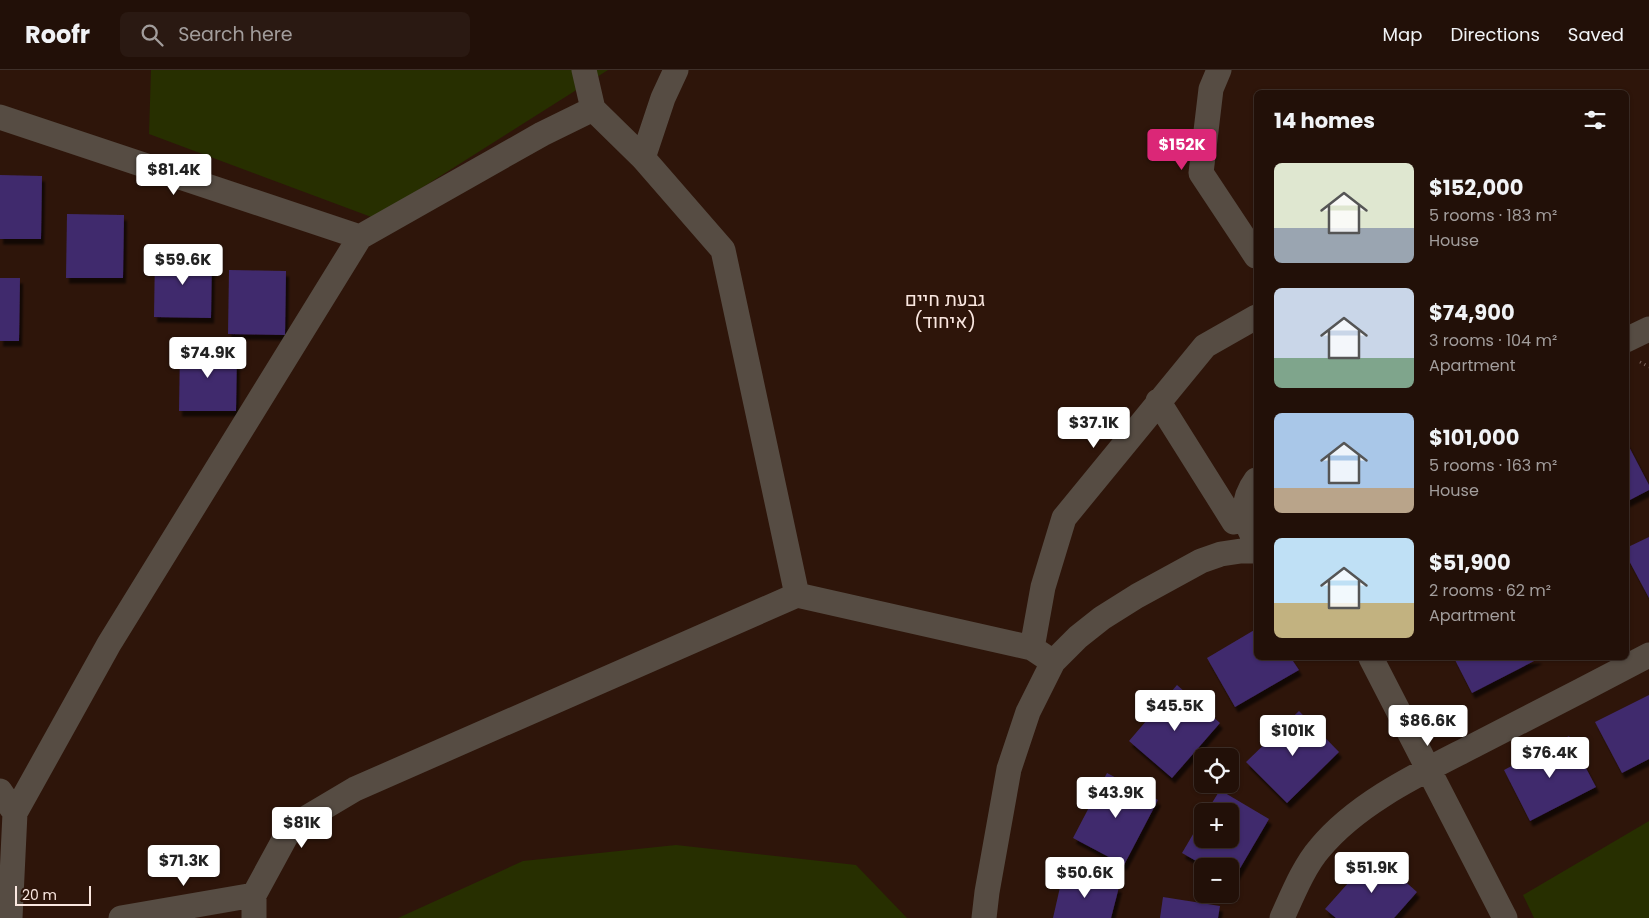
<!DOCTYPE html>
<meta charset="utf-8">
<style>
:root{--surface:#221008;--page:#2a1912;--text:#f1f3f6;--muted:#a29d9c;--line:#3f3029;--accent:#db2777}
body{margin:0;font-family:Poppins,Heebo,sans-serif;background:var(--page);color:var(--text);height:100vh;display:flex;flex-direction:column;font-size:19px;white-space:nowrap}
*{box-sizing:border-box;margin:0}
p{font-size:16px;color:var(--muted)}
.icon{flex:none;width:28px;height:28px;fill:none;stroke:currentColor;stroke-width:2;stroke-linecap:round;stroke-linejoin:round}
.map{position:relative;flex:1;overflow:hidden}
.sheet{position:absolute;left:1254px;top:20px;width:375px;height:570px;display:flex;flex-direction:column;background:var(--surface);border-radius:8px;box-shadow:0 1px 4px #0004,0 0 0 1px var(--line)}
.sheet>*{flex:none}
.tools{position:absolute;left:1194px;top:678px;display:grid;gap:10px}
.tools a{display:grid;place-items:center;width:45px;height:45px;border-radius:8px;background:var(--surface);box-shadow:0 1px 4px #0004,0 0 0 1px var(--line);font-size:25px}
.scale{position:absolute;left:15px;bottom:12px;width:76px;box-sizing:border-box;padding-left:5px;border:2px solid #fae7e0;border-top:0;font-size:14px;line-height:18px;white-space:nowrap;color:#fae7e0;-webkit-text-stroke:4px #2e150a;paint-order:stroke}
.price{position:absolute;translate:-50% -42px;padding:0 11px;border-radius:5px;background:#fff;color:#222;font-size:16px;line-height:32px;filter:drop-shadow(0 1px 2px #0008)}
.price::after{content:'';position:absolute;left:50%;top:30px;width:15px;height:11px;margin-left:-8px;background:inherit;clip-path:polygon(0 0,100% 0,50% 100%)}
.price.active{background:var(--accent);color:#fff}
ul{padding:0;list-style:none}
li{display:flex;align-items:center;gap:15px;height:125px;padding:0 20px}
li span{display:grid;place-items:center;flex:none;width:140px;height:100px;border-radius:8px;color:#555}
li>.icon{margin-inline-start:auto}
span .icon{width:60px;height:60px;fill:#fffc;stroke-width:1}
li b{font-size:21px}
h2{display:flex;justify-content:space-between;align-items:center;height:60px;padding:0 20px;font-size:21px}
header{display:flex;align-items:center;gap:30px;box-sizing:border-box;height:70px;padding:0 25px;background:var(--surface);border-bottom:1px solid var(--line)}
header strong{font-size:24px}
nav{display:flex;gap:28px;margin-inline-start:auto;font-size:18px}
.search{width:350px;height:45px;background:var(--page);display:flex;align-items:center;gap:12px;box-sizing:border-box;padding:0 18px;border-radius:8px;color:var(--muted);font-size:19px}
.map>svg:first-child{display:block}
.green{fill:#272f00}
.building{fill:#402a6d;filter:url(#shadow)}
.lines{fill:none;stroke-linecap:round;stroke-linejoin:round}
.path{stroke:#806960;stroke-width:3;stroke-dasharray:1 4;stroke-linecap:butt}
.minor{stroke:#564c43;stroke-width:25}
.labels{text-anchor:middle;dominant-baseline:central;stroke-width:4;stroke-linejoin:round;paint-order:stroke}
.quarter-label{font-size:19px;fill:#fae7e0;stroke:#2e150a}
</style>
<header>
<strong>Roofr</strong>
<div class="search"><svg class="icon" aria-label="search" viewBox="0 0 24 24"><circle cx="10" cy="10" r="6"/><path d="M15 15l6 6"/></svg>Search here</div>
<nav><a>Map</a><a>Directions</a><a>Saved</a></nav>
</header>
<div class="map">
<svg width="1649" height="848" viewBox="0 0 1649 848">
<defs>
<filter id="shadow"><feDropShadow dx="3" dy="5.5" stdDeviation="1" flood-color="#0009"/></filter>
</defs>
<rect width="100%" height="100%" fill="#2e150a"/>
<path class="green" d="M151,0H608L374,148L149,64Z
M1649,751V848H1534L1523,825Z
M676,775L856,795L907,848H398L523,791Z"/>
<path class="building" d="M0,105L42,106L41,169H0Z
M67,144L124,145L123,208H66Z
M155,184L212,185L211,248L154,247Z
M229,200L286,201L285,265L228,264Z
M0,208H20L19,271H0Z
M180,277L237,278L236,341H179Z
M1626,371L1649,415V420L1626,432Z
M1649,467V528L1626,485V478Z
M1256,559V588H1291L1299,600L1235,637L1207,588Z
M1454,588H1540L1472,623Z
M1177,615L1220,653L1172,708L1129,671Z
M1649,625V689L1622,703L1595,652Z
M1299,641L1339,682L1287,733L1246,692Z
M1569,666L1596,717L1530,751L1504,700Z
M1107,703L1158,730L1124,795L1073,768Z
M1220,720L1269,749L1232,812L1230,811V796H1205L1182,783L1202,749V769H1230V741H1207Z
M1374,784L1417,822L1394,848H1336L1325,839Z
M1063,804L1119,817L1111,848H1053Z
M1163,827L1220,836L1218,848H1160Z"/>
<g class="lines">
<path class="path" d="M1640,292L1649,297"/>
<path class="minor" d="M584,0L593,39
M1219,0L1211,19L1201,103L1256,186
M0,47L360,167
M643,88L663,28L676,0
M1626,270L1649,259
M1158,331L1234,452
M1256,410C1242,429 1241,451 1256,470
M1032,578L1043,517L1064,448L1205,276L1256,247
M1371,588L1505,848
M0,721L15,743
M10,848L15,743L109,574L360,167L542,64L593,39L643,88L723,180L797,525L1032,578L1053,592
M121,848L254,825
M254,848V825L291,757L355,719L797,525
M984,848L987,822L1009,699L1028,642L1053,592L1078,567L1102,548L1137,526L1201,491L1221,484L1241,481H1256
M1282,848C1292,826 1304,796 1320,778C1359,731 1423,702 1477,674C1534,645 1592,615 1649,585"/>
</g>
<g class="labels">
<g class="quarter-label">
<text x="945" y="229">גבעת חיים<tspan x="945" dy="22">(איחוד)</tspan></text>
</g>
</g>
</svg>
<div class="tools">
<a><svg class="icon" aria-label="locate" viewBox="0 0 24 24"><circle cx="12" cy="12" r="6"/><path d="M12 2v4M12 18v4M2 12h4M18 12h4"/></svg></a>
<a>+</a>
<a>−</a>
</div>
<div class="scale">20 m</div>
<b class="price active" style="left:1182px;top:101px">$152K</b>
<b class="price" style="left:174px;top:126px">$81.4K</b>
<b class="price" style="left:183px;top:216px">$59.6K</b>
<b class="price" style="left:208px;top:309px">$74.9K</b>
<b class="price" style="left:1094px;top:379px">$37.1K</b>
<b class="price" style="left:1175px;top:662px">$45.5K</b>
<b class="price" style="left:1428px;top:677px">$86.6K</b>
<b class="price" style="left:1293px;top:687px">$101K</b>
<b class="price" style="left:1550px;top:709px">$76.4K</b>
<b class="price" style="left:1116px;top:749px">$43.9K</b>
<b class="price" style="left:302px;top:779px">$81K</b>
<b class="price" style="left:184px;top:817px">$71.3K</b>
<b class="price" style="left:1372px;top:824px">$51.9K</b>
<b class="price" style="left:1085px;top:829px">$50.6K</b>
<section class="sheet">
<h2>14 homes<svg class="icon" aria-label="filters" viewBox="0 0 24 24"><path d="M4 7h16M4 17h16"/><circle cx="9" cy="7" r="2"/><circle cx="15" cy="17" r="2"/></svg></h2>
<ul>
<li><span style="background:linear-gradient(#dfe7d0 65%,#9aa5b1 0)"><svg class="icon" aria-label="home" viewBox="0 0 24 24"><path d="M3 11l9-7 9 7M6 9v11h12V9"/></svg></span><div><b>$152,000</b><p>5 rooms · 183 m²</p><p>House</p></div></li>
<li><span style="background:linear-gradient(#c9d6e8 70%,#7fa58c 0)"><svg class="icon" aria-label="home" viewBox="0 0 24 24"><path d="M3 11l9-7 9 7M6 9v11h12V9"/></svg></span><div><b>$74,900</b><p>3 rooms · 104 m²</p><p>Apartment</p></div></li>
<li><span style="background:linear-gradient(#a9c7e8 75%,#b9a48a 0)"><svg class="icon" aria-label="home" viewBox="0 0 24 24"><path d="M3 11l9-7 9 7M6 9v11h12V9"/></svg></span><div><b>$101,000</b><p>5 rooms · 163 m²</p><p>House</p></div></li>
<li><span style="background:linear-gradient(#bfe0f5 65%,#c2b280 0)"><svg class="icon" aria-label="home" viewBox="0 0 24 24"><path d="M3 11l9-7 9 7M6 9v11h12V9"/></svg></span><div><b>$51,900</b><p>2 rooms · 62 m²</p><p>Apartment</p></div></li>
</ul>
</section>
</div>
